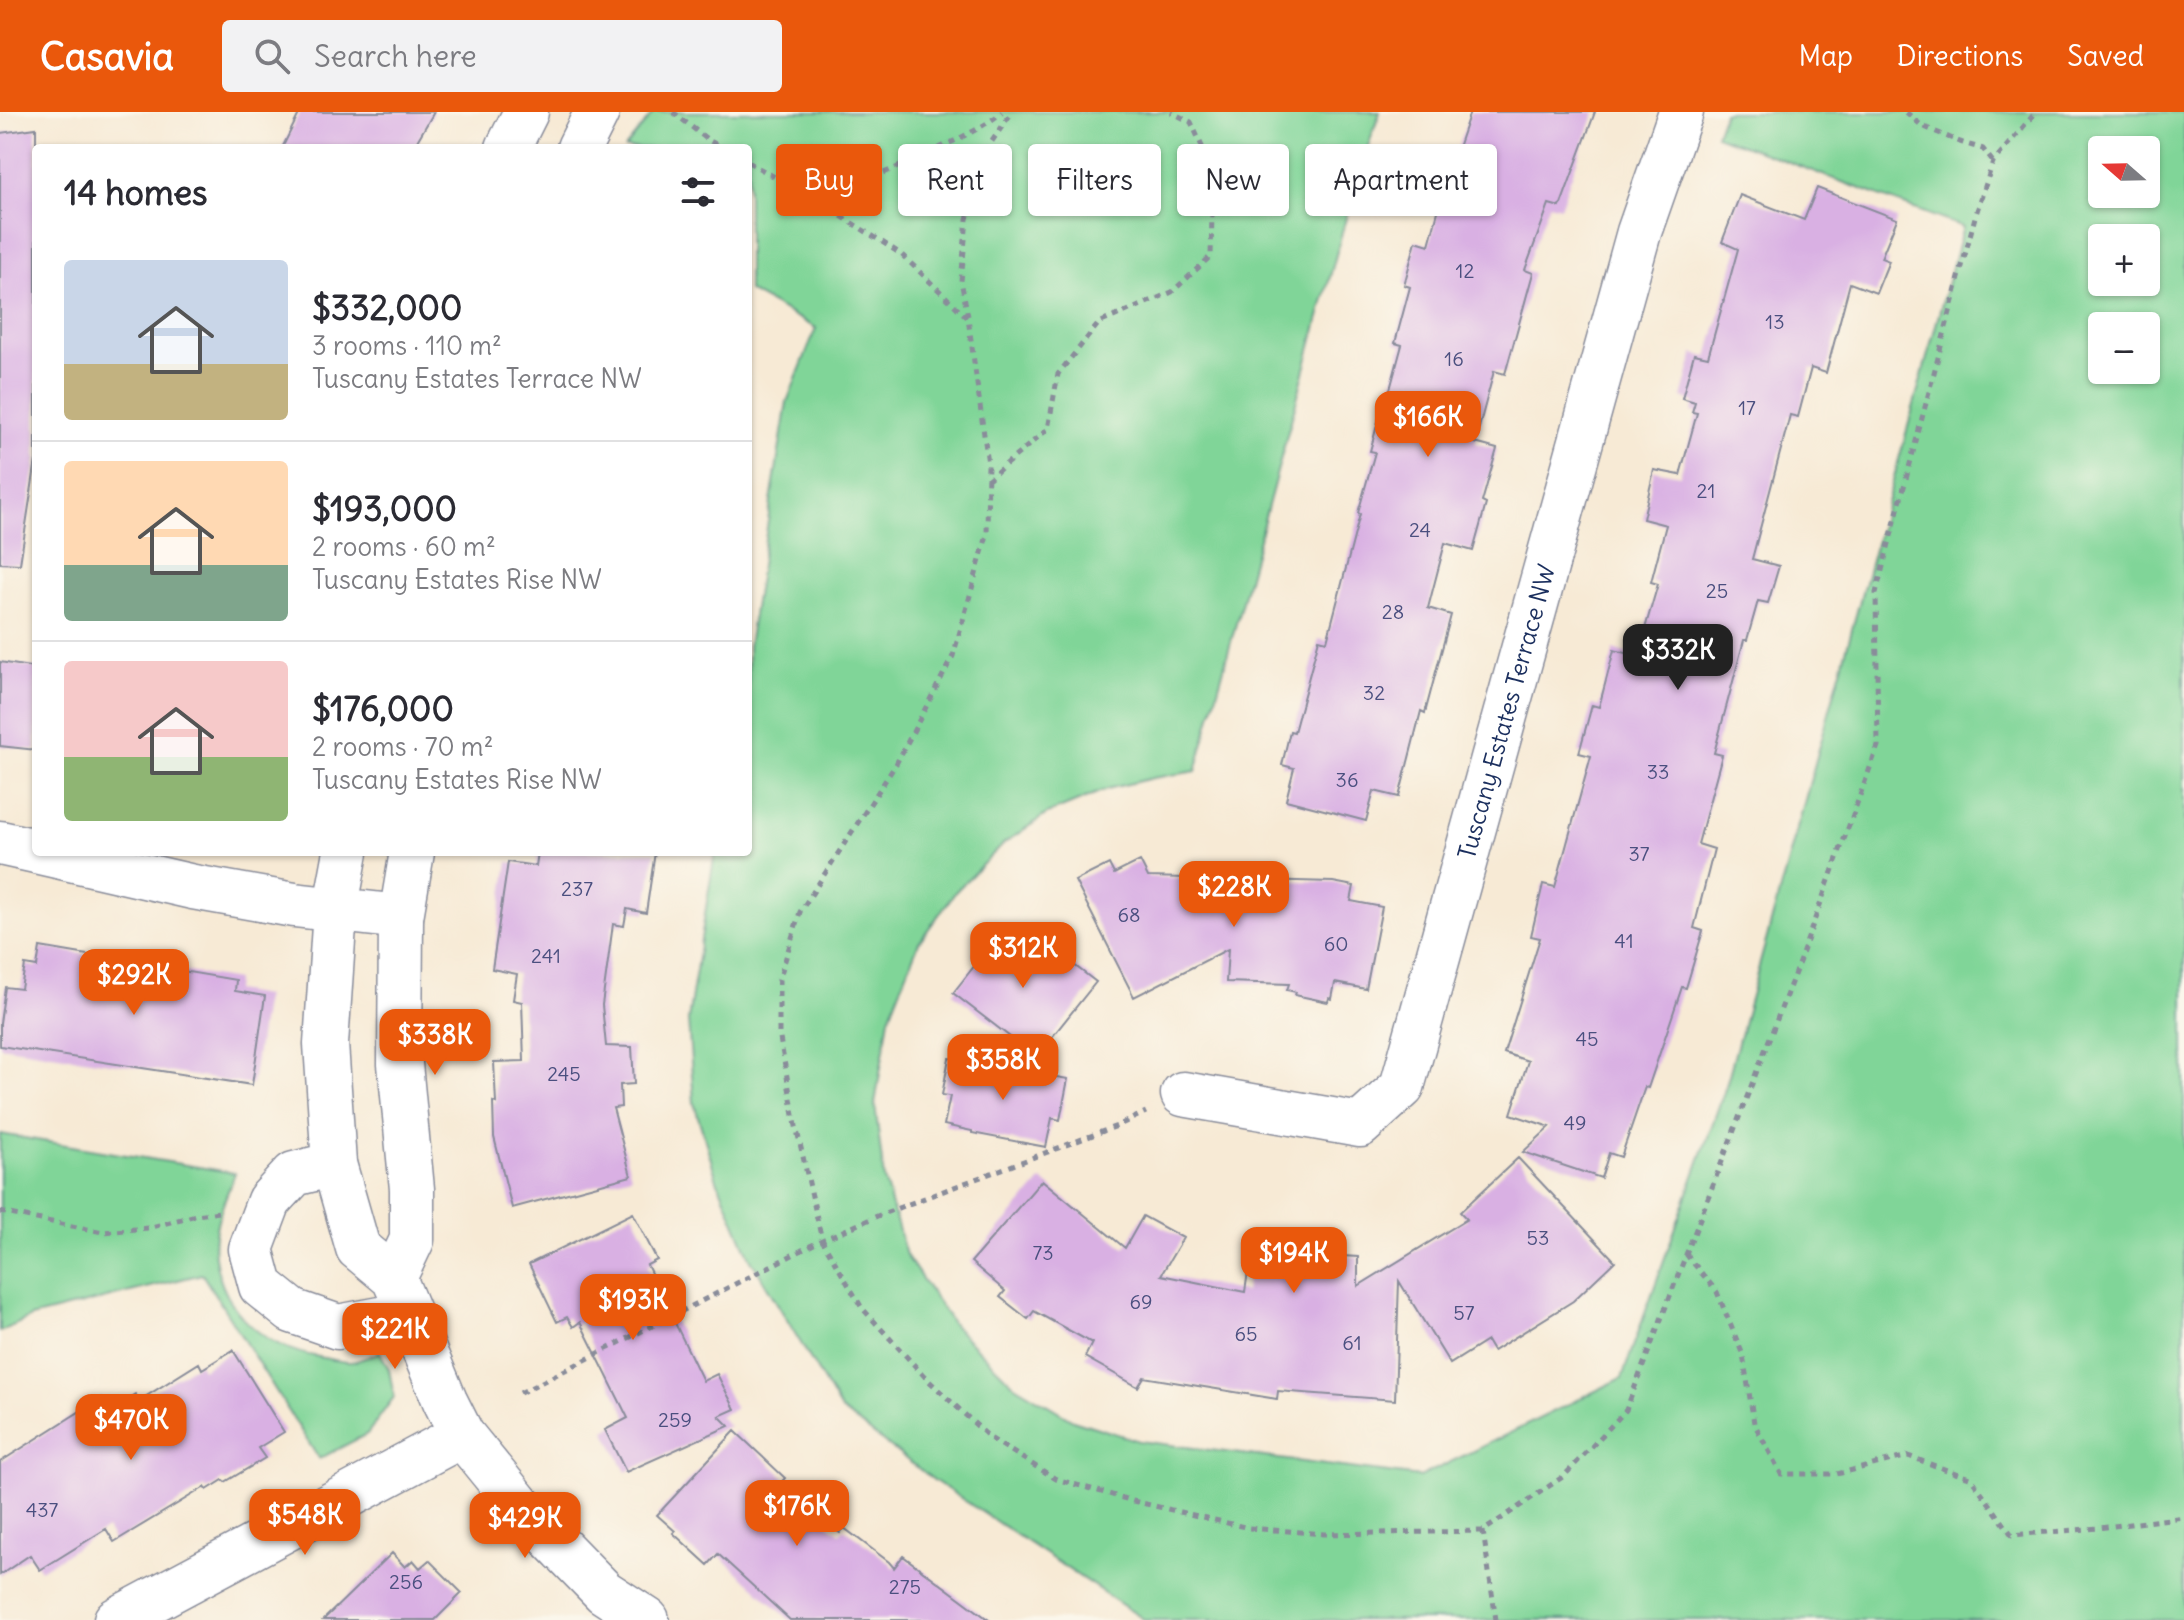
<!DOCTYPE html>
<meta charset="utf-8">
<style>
:root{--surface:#fff;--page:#f2f2f3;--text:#2b2b33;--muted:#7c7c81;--line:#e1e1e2;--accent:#ea580c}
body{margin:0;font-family:Delius,sans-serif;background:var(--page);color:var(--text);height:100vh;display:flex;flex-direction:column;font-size:30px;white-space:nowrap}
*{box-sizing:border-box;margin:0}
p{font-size:26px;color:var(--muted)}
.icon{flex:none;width:44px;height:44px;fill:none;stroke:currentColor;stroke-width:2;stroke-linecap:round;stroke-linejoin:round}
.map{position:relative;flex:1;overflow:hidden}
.panel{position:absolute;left:32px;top:32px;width:720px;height:712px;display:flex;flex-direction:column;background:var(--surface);border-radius:8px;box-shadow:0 2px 6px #0004}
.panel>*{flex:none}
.banner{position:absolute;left:776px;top:32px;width:760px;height:72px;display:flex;gap:16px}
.needle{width:52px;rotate:290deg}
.controls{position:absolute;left:2088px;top:24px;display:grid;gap:16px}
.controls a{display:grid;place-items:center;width:72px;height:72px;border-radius:8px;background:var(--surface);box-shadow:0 2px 6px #0004;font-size:40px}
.price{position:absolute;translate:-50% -68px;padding:0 18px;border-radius:16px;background:var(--accent);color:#fff;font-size:26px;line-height:52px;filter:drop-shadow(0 2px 4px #0008)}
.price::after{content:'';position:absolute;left:50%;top:48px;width:24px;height:18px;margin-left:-12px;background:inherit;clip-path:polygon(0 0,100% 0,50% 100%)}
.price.on{background:#222;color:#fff}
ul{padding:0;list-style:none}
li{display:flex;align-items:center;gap:24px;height:200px;padding:0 32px}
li+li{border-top:2px solid var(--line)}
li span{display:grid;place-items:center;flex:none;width:224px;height:160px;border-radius:8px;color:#555}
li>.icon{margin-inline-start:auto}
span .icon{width:96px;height:96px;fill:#fffc;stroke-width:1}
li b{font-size:34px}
h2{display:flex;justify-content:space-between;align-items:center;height:96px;padding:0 32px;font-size:34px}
.chip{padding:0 28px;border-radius:8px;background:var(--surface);box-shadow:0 2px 6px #0004;font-size:28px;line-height:72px}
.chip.on{background:var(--accent);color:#fff}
header{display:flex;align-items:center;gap:48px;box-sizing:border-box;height:112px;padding:0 40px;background:var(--accent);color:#fff}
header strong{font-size:38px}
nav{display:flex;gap:44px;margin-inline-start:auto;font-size:28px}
.search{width:560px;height:72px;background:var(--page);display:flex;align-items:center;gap:20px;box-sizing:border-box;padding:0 28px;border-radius:8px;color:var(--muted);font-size:30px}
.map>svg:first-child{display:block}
.green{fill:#80d598;stroke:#4e827b;stroke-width:2;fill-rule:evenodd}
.building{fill:#d9b0e3}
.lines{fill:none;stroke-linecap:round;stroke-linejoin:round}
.minor-casing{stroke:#898c9a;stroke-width:47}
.path{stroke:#898c9a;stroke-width:5;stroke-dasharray:6 6;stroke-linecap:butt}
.minor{stroke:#fff;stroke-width:44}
.labels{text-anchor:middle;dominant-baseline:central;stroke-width:6;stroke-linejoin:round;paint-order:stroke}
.number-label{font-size:20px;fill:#4a4f7f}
.street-label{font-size:24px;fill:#1b2f5e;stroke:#fbf7ec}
</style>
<header>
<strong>Casavia</strong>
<div class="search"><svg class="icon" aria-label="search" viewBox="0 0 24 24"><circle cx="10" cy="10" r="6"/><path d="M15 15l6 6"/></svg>Search here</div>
<nav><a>Map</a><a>Directions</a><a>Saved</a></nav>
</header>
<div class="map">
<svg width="2184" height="1508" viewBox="0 0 2184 1508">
<rect width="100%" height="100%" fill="#fbf7ec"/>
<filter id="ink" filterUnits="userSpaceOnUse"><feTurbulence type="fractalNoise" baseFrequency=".0125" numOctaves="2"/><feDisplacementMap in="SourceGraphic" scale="16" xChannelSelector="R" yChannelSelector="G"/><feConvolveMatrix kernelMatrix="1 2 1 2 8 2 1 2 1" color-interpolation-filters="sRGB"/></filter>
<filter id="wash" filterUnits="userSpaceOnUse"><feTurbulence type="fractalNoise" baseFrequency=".006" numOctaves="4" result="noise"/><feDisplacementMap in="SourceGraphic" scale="32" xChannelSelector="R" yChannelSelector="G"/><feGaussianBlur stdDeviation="1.8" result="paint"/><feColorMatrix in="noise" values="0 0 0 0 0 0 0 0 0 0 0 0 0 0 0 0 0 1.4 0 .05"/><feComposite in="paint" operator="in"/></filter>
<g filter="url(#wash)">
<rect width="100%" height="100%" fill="#f7ead5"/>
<path class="green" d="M654,0H1380L1356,69L1196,659L1153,666L1107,677L1047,702L1003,732L957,778L919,830L889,906L875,992L884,1067L906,1143L954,1214L1013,1272L1073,1308L1139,1329L1420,1365L1622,1266L1726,974L1963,115L1716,23L1724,0H2184V1508H1145L935,1369L841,1298L750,1146L717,1068L694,991L688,908L715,740H748V534L787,290L816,216L748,179V36H625ZM2146,38V82H2102V38ZM2146,126V170H2102V126ZM2102,214H2146V258H2102Z
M0,1022L235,1061C225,1088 211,1115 215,1145C223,1201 265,1236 319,1245C329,1247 341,1250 350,1250C360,1249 371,1243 380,1240L389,1257L394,1285L367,1322L319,1347L202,1162L31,1205L0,1220Z"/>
<g id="blocks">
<path class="building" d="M300,0H434L413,36H282Z
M1470,0H1595L1560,95L1549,92L1525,158L1533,161L1505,262L1494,259L1475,331L1497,337L1482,390L1486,392L1473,439L1445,431L1428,496L1451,503L1425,601L1421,599L1399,685L1374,679L1366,709L1286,688L1294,656L1282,653L1290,619L1294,620L1319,527L1327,529L1360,402L1358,401L1375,340L1370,339L1379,306L1382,307L1402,233L1395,231L1410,175L1404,173L1416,129L1429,133L1444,77Z
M36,16V348L20,452L0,451V21Z
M1817,76L1897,107L1881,146L1889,149L1876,181L1850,171L1826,261L1811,256L1798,305L1790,303L1752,447L1779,454L1768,491L1758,489L1747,528H1744L1714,641L1722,643L1698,732L1714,737L1694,816L1703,819L1686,876L1682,875L1648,976L1645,975L1621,1045L1609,1041L1601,1066L1523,1040L1550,1015L1511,1002L1528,949L1504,941L1540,826L1531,824L1543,772L1555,775L1591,644L1579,641L1592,593L1599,595L1614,538L1637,544L1658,472L1651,470L1666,413L1643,407L1654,358L1680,363L1697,301L1692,300L1695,290L1682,286L1694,242L1708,245L1738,137L1722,130L1740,83L1804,108Z
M0,550L36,556V638L0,634Z
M538,740H655L646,801L627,797L624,814L613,812L602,893L606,934L632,935L634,972L620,973L621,995L613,996L631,1064L512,1096L494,1025L493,990L496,991L494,950L524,949L522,890L513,888L517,862L492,857L508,750L536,754Z
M1140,749L1148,765L1333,770L1354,774L1351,789L1382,795L1366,877L1335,871L1332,887L1329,886L1328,890L1295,883L1296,880L1287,878L1289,872L1226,870L1228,837L1134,885L1075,769L1109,752L1114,762Z
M994,815L1036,848L1048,833L1096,870L1036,945L953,881L979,848L972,842Z
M40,835L236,868L235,879L265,884L252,973L0,934V911L5,875L21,877L25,853L37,855Z
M949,946L1068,967L1060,1008L1052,1006L1046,1035L972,1021V1019L944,1013L950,984L942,983Z
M1518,1046L1615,1149L1573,1189L1493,1239L1487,1229L1450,1252L1399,1169L1395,1288L1278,1279L1277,1287L1144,1265L1138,1275L1085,1245L1092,1231L1034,1199L1028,1207L1000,1185L1005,1179L971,1150L1042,1068L1125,1136L1143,1104L1183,1126L1161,1163L1245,1180L1250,1146L1309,1152V1142L1358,1145V1174L1467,1107L1460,1100Z
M633,1101L657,1148L647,1153L703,1269L717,1262L735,1297L719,1304L729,1314L626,1360L605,1318L628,1306L580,1210L573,1215L567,1205L557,1210L529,1152Z
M233,1238L284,1320L258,1336L265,1346L225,1370L223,1368L207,1378L205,1375L114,1430L106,1417L40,1458L30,1443L0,1463V1350L101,1286L109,1299L135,1282L140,1288L199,1251L202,1257Z
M735,1319L785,1366L778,1374L840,1421L844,1416L889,1450L894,1456L903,1444L989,1508H790L718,1442L708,1453L673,1421L675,1419L657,1403Z
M392,1441L405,1455L413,1448L420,1456L429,1448L462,1481L435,1508H323Z"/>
</g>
</g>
<g filter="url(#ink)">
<use href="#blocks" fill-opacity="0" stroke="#898c9a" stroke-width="2"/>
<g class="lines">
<defs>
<g id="minor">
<path d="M508,36L526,0"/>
<path d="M579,36L597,0"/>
<path d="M0,731L36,739"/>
<path d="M40,740L193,775L294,793L401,805"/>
<path d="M346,740L335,799L326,932L334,1052L358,1136L394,1166L445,1289L462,1323L519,1393L604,1480L647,1508"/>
<path id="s1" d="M1183,982L1360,1013L1402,975L1639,120L1681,0"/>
<path d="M334,1052L294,1062L269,1089L251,1137L261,1174L292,1199L338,1215L408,1202"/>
<path d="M394,1166L412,1128V1077L400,952L401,805L412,740"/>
<path d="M116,1508L462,1323"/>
</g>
</defs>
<use href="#minor" class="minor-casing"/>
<path class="path" d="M673,0L708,28L723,36
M1906,0L1922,14L1960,30L1983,37L1993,50
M748,50L816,88L901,142L968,206L988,352L987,423L953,544L896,652L800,800L779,868V921L796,1014L822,1128L862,1196L927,1267L990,1326L1056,1367L1133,1389L1249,1416L1325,1422L1483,1419L1564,1364L1626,1298L1801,845L1878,634L1876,481L1975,105L1993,50L2036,0
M817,87C858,72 898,56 937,37C960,26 983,16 1002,0
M968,204L961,169L967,107L988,35L1012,0
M987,368L1048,317L1058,262L1099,211L1172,180L1211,144L1213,59L1191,10L1171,0
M0,1100L103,1120L148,1116L196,1103L219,1100
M1686,1142L1717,1180L1743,1243L1754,1311L1781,1362H1837L1908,1344L1972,1367L2012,1423L2099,1416L2184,1405
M520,1281L822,1128L882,1102L1117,1014L1146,1000
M1483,1419L1496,1508"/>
<use href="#minor" class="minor"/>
</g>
</g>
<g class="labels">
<g class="number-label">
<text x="1465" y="158">12</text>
<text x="1775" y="209">13</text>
<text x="1454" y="246">16</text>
<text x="1747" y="295">17</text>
<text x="1706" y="378">21</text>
<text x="1420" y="417">24</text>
<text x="1717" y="478">25</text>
<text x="1393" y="499">28</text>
<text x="1374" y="580">32</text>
<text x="1658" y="659">33</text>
<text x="1347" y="667">36</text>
<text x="1639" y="741">37</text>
<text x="577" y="776">237</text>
<text x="1129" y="802">68</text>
<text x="1624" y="828">41</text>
<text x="1336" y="831">60</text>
<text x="546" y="843">241</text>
<text x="1587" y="926">45</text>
<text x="564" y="961">245</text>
<text x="1575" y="1010">49</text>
<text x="1538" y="1125">53</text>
<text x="1043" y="1140">73</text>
<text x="1141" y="1189">69</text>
<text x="1464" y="1200">57</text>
<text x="1246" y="1221">65</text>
<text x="1352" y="1230">61</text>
<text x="675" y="1307">259</text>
<text x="42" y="1397">437</text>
<text x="406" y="1469">256</text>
<text x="905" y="1474">275</text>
</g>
<g class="street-label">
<text stroke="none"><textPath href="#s1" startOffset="626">Tuscany Estates Terrace NW</textPath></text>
</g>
</g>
</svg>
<div class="controls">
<a><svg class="needle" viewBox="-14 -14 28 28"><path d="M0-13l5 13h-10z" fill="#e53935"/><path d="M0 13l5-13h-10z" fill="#7c7c81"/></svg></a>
<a>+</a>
<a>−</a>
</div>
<b class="price" style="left:1428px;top:347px">$166K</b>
<b class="price on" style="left:1678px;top:580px">$332K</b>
<b class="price" style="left:1234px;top:817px">$228K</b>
<b class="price" style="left:1023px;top:878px">$312K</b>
<b class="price" style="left:134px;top:905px">$292K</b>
<b class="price" style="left:435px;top:965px">$338K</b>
<b class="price" style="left:1003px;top:990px">$358K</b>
<b class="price" style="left:1294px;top:1183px">$194K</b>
<b class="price" style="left:633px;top:1230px">$193K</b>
<b class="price" style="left:395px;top:1259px">$221K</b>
<b class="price" style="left:131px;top:1350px">$470K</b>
<b class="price" style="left:797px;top:1436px">$176K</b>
<b class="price" style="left:305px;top:1445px">$548K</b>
<b class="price" style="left:525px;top:1448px">$429K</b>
<div class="banner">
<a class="chip on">Buy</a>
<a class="chip">Rent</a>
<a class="chip">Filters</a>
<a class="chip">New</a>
<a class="chip">Apartment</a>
</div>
<section class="panel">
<h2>14 homes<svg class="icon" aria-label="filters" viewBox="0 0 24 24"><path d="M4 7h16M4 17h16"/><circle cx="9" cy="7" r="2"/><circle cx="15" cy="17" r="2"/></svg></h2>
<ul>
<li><span style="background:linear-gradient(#c9d6e8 65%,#c2b280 0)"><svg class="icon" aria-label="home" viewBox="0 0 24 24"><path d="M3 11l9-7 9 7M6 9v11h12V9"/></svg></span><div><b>$332,000</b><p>3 rooms · 110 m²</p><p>Tuscany Estates Terrace NW</p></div></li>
<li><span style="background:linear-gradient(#ffd9b3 65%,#7fa58c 0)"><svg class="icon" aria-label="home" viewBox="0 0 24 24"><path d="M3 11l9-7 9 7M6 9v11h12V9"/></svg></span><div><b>$193,000</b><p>2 rooms · 60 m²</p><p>Tuscany Estates Rise NW</p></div></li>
<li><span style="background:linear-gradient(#f6c9c9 60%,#8fb573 0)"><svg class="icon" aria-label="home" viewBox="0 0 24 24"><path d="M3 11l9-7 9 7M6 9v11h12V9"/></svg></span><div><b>$176,000</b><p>2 rooms · 70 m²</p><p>Tuscany Estates Rise NW</p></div></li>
</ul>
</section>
</div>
